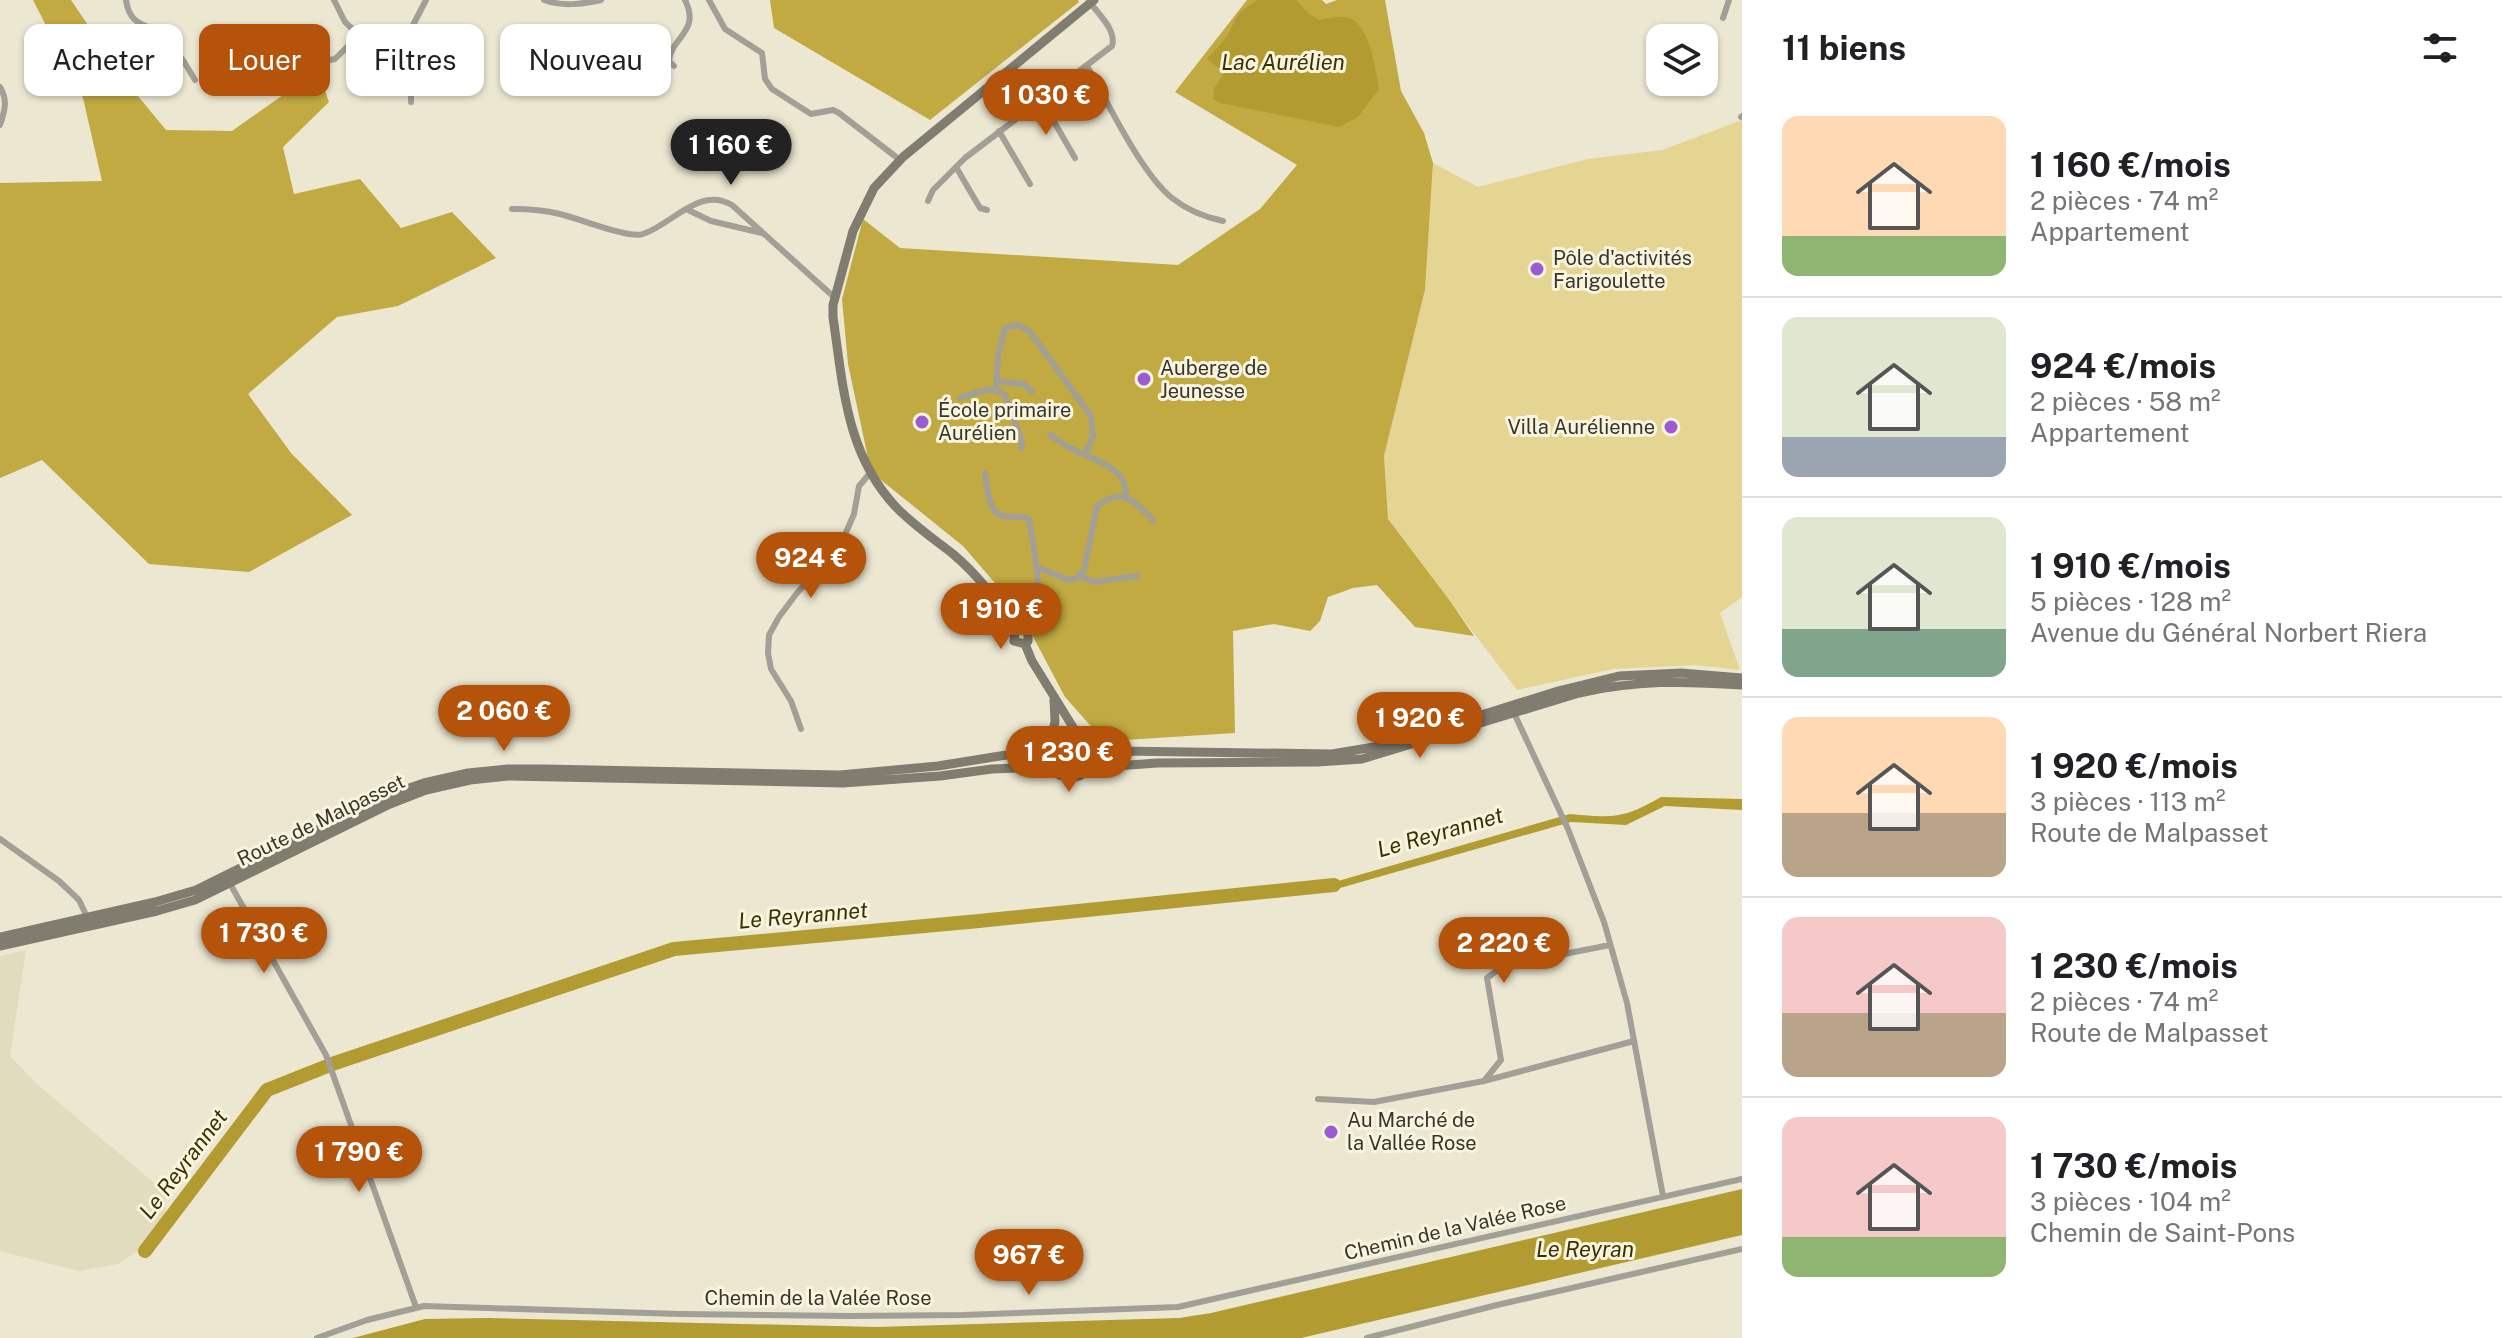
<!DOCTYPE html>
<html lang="fr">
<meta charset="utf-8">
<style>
:root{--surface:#fff;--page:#f2f2f2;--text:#202124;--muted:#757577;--line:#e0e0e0;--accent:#b45309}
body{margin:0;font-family:"Public Sans",sans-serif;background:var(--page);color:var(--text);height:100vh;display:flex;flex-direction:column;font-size:30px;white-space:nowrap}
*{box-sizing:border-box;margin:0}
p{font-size:26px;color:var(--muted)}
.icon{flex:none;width:44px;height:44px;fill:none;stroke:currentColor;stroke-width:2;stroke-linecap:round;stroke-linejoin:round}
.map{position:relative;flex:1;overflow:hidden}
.details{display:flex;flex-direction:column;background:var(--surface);width:760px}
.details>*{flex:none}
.guide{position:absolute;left:24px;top:24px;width:760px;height:72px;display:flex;gap:16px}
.fabs{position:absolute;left:1646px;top:24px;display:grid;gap:16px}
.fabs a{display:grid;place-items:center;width:72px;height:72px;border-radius:16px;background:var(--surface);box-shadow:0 2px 6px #0004;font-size:40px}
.price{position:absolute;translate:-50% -68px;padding:0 18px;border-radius:28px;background:var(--accent);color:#fff;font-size:26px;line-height:52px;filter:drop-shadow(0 2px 4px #0008)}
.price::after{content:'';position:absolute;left:50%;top:48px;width:24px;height:18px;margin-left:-12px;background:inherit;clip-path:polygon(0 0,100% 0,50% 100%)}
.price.on{background:#222;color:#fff}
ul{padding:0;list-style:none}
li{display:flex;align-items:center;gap:24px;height:200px;padding:0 40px}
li+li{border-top:2px solid var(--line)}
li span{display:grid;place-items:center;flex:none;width:224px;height:160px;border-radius:16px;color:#555}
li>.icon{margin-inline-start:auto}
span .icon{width:96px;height:96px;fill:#fffc;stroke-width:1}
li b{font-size:34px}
h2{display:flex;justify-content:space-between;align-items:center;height:96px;padding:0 40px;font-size:34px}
.chip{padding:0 28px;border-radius:16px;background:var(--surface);box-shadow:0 2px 6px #0004;font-size:28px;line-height:72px}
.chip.on{background:var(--accent);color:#fff}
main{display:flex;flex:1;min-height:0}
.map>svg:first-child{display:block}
.built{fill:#e2dcbe}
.green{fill:#e5d592}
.forest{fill:#c1aa42}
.water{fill:#b29b31}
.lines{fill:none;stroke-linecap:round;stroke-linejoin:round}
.river{stroke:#b29b31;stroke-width:14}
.street{stroke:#a19f96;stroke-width:6}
.secondary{stroke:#807d70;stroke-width:9}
.poi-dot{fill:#9b5bd1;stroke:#f9f4de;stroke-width:3}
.labels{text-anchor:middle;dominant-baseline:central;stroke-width:6;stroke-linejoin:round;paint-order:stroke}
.poi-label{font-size:20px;fill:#37352d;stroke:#f9f4de;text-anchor:start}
.street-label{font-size:20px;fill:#37352d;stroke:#f9f4de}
.water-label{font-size:22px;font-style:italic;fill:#3a3103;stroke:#f9f4de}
</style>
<main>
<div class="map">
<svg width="1742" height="1338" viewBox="0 0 1742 1338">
<rect width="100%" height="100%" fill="#ece7d1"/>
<path class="built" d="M26,950L10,1056L39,1086L166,1193L165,1223L138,1251L118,1264L78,1271L0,1251V956Z"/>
<path class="green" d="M1742,120V597L1720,613L1740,670L1696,665L1613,669L1517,690L1388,520L1384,456L1425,290L1433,163L1478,187L1588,159L1662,150Z"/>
<path class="forest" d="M33,0H71L128,84L166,130L232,131L300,83L324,88L329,102L283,147L294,194L360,179L401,228L452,212L496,258L398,306L337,317L248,394L291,453L352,515L249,572L149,564L42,460L0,478V183L102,181L83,98Z
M770,0H1078L1079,2L930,120L774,28Z
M1247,0H1322L1326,4L1337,0H1385L1401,91L1424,133L1433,163L1425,290L1384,456L1388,519L1450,601L1474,636L1415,627L1377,585L1353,588L1328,597L1320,621L1310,631L1274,624L1233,631L1235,733L1124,740L1096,732L1065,697L1020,612L963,546L871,472L848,364L842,299L863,219L900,248L1178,265L1260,209L1297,165L1175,92Z"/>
<path class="water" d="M1257,0H1296L1309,14L1319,20C1326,19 1337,16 1345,17C1370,20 1375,69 1379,89L1358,117L1339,127L1220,103L1213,99L1214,88L1228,68L1217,67L1207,59L1226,38L1239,13Z
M1661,797L1742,799V810L1665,806L1626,825L1571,822L1326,892L1315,890V885L1321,886L1352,877L1570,814C1613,818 1623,819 1661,797Z
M1742,1189V1235L1301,1338H353L425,1319L488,1318L877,1327L1179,1318L1211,1313Z"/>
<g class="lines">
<path class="river" d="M145,1251L267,1090L335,1063L674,949L979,921L1334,885"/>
<path class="street" d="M126,0C130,29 149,22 165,37C178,50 186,65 195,80
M334,0L345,22L359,35
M544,0C563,7 582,4 601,0
M709,0L725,29L762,53L765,79L772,89L811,114L833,110L839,113L900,160
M1723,18L1729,0
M270,50L285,46L298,47L325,61L335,59L359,35L412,33
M674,66L669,61C671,37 701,32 685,0
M1087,66C1108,103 1141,173 1172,198C1187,210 1204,217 1223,221
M0,87C8,100 5,110 0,125
M1042,101L1075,158
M411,102L412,33L413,25L426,0
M1741,117L1742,116
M999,131L1030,184
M956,167L980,208L987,210
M928,201L933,190L965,158L1112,46C1117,30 1098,14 1089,1
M512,209C528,209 544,210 560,214C578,218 629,239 643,234C673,224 699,186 732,205L834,297
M686,209L711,221L762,233
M997,381L1023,384L1032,391
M996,389L998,356L1005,328L1018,325L1030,332L1091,416L1093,436L1085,455
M960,398C976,393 991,384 1005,395L1022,442L1021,448
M1050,435C1058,440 1065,445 1072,449C1091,459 1131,468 1125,497
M985,473C987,485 988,512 1002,516C1011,518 1020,515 1029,519C1033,546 1048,611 1028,631
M1037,567L1068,580L1076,579L1084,570L1097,506C1123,486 1134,501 1153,520
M1080,576L1094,582L1137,576
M1514,713L1568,829L1604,922L1627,1003L1663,1196
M801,729L791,701L771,669L768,653L769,635L779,617L797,593L841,544L854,514L859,486L871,472
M0,839L59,881L79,900L87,917
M228,880L326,1055L416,1307
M1484,1081L1501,1060L1487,978L1503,966L1610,945
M1318,1099L1374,1102L1484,1081L1634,1041
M317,1338L367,1320L424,1306L680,1314L849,1316L963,1315L1178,1307L1742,1179
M1367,1338L1497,1305L1742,1249"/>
<path class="secondary" d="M1015,631C999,602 979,576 953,554C934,539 913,525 896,507C846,454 843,385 833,317V305L853,231L874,188L903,157L1094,0
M1015,631L1021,628L1028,631V641L1025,644
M1015,631L1014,641L1025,644
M1025,644L1032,661L1076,732
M1052,738L1055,721L1054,700
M1090,744C1104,794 1030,782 1048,743C1052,736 1061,731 1069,731C1080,730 1083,737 1090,743C1097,749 1111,750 1120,751L1332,754L1386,745L1558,691L1619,676L1681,673L1742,678
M1088,768L1157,763L1318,762L1362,759L1579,693C1637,680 1683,681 1742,685
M0,937L155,902L196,890L386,796L424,783L468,773L508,769H544L840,775L938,766L1037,750L1048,744
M0,946L157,911L195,900L390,804L426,790L470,780L508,776L843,783L940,776L992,769L1050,767"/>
</g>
<g class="poi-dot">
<circle cx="1537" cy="269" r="8"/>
<circle cx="1144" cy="379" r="8"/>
<circle cx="922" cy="422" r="8"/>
<circle cx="1671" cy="427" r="8"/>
<circle cx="1331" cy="1132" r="8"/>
</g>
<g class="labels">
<g class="poi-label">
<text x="1553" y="258">Pôle d'activités<tspan x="1553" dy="23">Farigoulette</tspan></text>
<text x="1160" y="368">Auberge de<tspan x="1160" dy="23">Jeunesse</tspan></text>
<text x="938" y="410">École primaire<tspan x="938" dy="23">Aurélien</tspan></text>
<text x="1655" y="427" text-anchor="end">Villa Aurélienne</text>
<text x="1347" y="1120">Au Marché de<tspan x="1347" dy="23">la Vallée Rose</tspan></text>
</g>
<g class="street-label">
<text transform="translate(321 820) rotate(-26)">Route de Malpasset</text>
<text transform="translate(1455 1228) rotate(-13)">Chemin de la Valée Rose</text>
<text x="818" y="1298">Chemin de la Valée Rose</text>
</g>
<g class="water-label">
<text x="1283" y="62">Lac Aurélien</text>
<text transform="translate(1440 832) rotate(-16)">Le Reyrannet</text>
<text transform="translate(803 915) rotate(-5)">Le Reyrannet</text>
<text transform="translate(183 1164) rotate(-53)">Le Reyrannet</text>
<text x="1585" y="1249">Le Reyran</text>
</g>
</g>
</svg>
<div class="fabs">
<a><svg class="icon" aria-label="layers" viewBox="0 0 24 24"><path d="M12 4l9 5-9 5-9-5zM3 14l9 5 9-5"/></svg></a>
</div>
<b class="price" style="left:1046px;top:137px">1 030 €</b>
<b class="price on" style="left:731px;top:187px">1 160 €</b>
<b class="price" style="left:811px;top:600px">924 €</b>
<b class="price" style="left:1001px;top:651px">1 910 €</b>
<b class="price" style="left:504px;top:753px">2 060 €</b>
<b class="price" style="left:1420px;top:760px">1 920 €</b>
<b class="price" style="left:1069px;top:794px">1 230 €</b>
<b class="price" style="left:264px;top:975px">1 730 €</b>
<b class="price" style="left:1504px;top:985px">2 220 €</b>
<b class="price" style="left:359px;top:1194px">1 790 €</b>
<b class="price" style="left:1029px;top:1297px">967 €</b>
<div class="guide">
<a class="chip">Acheter</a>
<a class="chip on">Louer</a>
<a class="chip">Filtres</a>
<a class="chip">Nouveau</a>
</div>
</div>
<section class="details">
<h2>11 biens<svg class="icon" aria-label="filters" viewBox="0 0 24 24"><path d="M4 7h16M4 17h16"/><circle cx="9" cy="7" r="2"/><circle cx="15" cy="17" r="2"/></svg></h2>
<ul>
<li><span style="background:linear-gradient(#ffd9b3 75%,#8fb573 0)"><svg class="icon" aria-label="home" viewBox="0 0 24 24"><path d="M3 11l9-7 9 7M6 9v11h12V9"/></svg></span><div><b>1 160 €/mois</b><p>2 pièces · 74 m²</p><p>Appartement</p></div></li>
<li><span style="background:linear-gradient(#dfe7d0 75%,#9aa5b1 0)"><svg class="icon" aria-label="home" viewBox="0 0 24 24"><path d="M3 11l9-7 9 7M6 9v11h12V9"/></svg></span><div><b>924 €/mois</b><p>2 pièces · 58 m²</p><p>Appartement</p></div></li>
<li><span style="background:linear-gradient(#dfe7d0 70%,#7fa58c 0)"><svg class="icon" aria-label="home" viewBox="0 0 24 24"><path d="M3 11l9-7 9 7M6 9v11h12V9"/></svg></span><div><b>1 910 €/mois</b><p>5 pièces · 128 m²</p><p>Avenue du Général Norbert Riera</p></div></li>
<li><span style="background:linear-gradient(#ffd9b3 60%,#b9a48a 0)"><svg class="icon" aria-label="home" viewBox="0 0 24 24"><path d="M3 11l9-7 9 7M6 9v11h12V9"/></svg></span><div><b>1 920 €/mois</b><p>3 pièces · 113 m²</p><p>Route de Malpasset</p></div></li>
<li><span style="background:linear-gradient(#f6c9c9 60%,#b9a48a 0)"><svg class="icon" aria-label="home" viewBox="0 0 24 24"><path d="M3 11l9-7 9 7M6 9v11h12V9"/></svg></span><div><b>1 230 €/mois</b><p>2 pièces · 74 m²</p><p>Route de Malpasset</p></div></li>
<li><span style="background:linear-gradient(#f6c9c9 75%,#8fb573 0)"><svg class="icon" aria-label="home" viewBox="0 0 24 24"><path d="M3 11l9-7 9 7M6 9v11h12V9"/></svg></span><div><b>1 730 €/mois</b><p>3 pièces · 104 m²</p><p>Chemin de Saint-Pons</p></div></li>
</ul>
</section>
</main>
